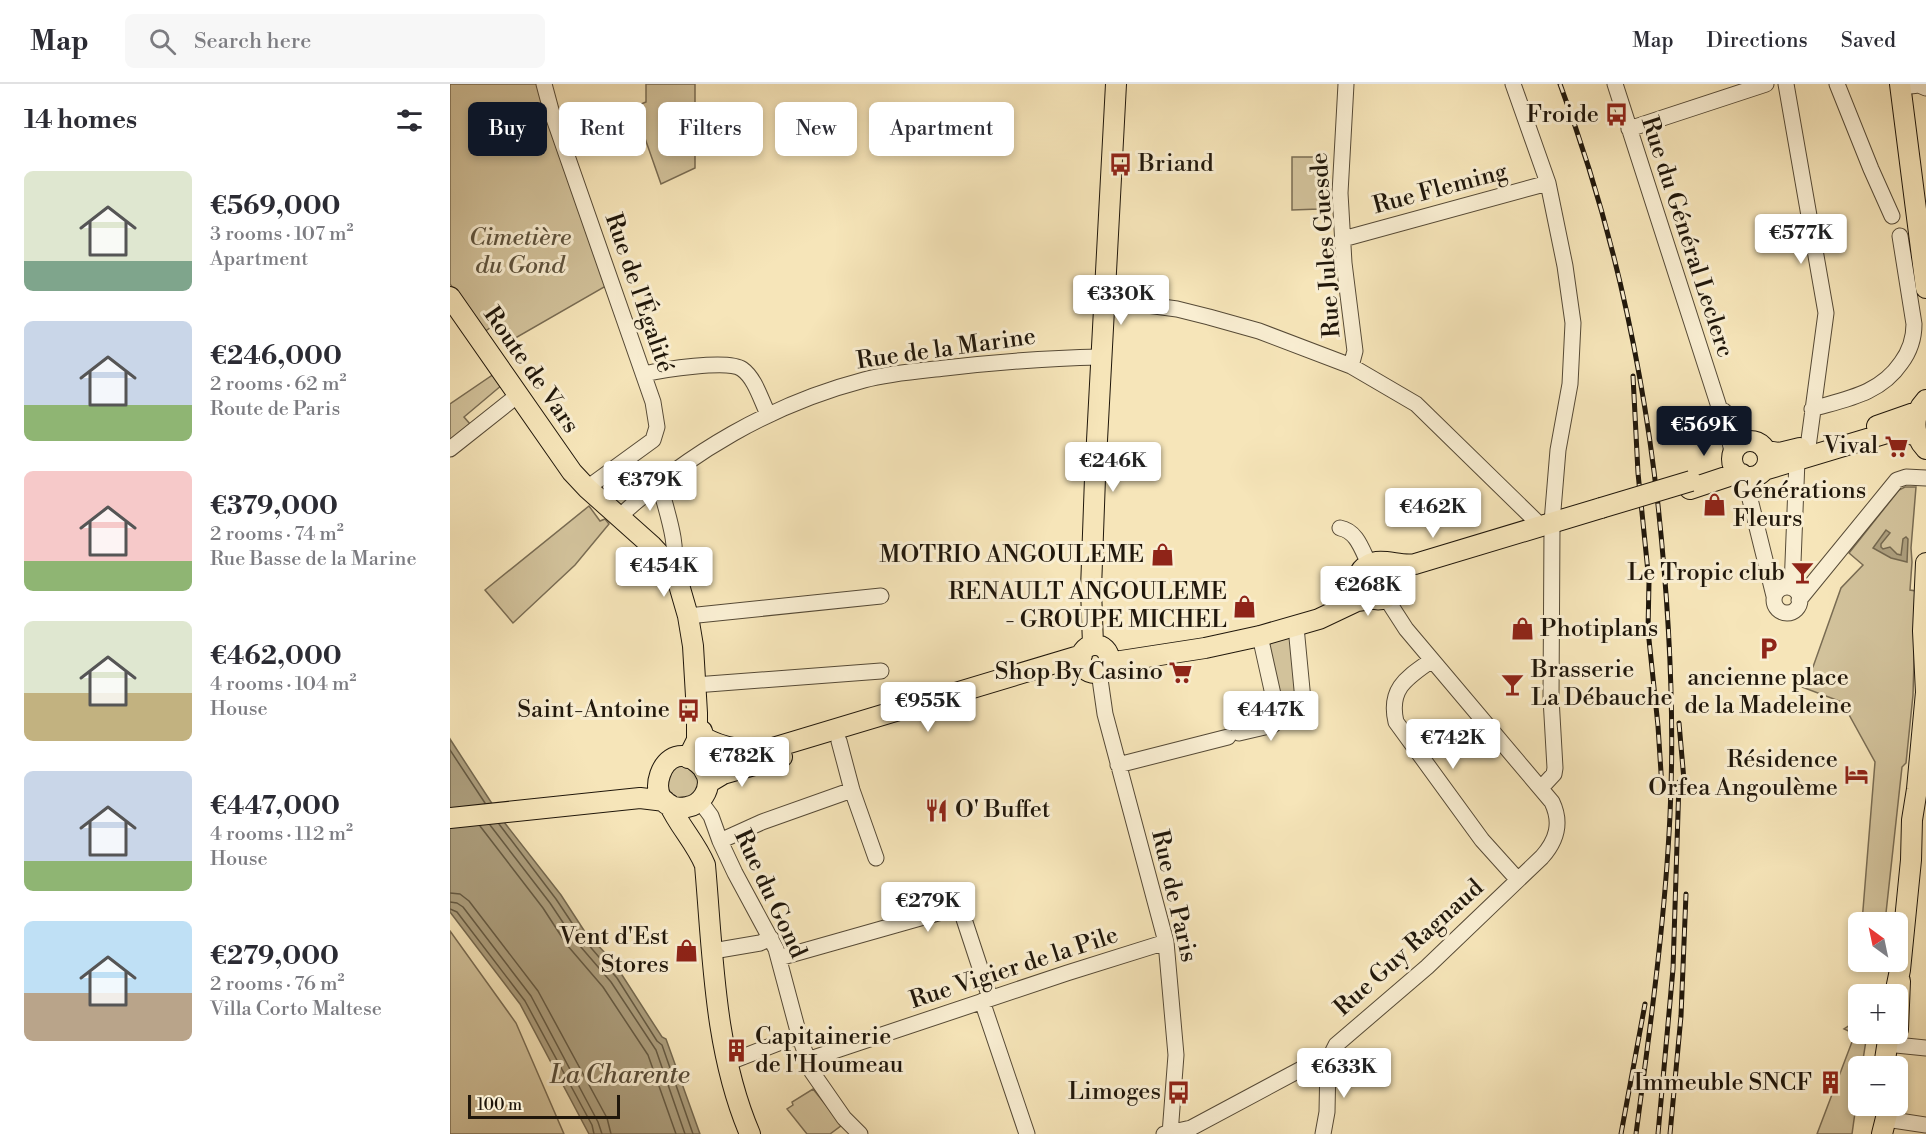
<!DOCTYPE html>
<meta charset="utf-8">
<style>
:root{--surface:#fff;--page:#f7f7f7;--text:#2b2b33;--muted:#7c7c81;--line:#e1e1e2;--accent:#111827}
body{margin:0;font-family:"Libre Bodoni",serif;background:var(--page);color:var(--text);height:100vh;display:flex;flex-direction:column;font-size:22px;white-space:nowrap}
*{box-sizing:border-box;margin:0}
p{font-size:20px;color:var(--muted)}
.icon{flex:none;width:33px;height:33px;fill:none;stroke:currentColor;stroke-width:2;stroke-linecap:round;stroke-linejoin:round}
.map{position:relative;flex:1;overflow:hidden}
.side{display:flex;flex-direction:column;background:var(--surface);width:450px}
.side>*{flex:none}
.banner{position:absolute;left:18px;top:18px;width:570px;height:54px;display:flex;gap:12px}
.needle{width:39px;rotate:327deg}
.fabs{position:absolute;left:1398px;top:828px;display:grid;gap:12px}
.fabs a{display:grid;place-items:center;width:60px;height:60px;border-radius:9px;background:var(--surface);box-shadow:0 3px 9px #0003;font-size:30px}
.scale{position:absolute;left:18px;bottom:15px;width:152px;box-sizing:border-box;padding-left:6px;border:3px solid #20170b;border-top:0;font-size:16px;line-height:21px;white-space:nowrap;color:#20170b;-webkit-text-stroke:4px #f9eed2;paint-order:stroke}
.price{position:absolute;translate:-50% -51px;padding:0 14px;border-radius:6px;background:#fff;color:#222;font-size:20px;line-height:39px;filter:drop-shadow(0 2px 3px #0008)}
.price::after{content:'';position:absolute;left:50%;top:36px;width:18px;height:14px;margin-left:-9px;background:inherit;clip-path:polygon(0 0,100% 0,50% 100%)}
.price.on{background:var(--accent);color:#fff}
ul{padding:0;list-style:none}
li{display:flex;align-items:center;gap:18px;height:150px;padding:0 24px}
li span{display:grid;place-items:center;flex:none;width:168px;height:120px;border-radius:9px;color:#555}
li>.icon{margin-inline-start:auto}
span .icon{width:72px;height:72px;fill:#fffc;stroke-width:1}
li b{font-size:26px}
h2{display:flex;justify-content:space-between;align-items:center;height:72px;padding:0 24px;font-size:26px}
.pill{padding:0 21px;border-radius:9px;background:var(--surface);box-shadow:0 3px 9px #0003;font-size:21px;line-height:54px}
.pill.on{background:var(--accent);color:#fff}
header{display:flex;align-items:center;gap:36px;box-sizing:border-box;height:84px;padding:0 30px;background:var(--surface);border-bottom:2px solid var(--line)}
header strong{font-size:28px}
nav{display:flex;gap:33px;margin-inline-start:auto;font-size:21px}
.search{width:420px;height:54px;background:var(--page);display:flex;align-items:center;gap:15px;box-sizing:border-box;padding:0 21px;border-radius:9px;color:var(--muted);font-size:22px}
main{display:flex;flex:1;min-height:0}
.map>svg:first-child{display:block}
.green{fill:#d2c29b;stroke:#796c53;stroke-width:1.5}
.water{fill:#ad9f7e;stroke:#756950;stroke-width:1.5}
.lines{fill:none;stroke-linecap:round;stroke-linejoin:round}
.shore{stroke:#665b44;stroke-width:1.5}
.minor-casing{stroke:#564a36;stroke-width:17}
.major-casing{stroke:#20170b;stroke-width:22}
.minor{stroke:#f9eed2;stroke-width:15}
.major{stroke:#f6e5b9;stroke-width:20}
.rail-casing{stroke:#20170b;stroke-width:5}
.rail{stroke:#f9eed2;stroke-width:3;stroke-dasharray:9;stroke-linecap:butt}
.major-bridge-casing{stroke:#20170b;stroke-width:22;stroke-linecap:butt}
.major-bridge{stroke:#f6e5b9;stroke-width:20}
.labels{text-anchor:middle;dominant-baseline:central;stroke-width:6;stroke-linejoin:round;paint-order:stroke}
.poi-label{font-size:24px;fill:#20170b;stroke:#f9eed2;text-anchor:end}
.street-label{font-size:24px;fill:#20170b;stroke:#f9eed2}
.park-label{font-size:24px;font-style:italic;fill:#5e533d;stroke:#f9eed2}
.water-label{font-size:26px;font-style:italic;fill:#584d39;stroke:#f9eed2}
</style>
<header>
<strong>Map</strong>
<div class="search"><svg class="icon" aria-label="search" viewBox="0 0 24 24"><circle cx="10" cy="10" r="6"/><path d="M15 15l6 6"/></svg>Search here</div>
<nav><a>Map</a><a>Directions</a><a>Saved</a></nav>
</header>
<main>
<section class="side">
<h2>14 homes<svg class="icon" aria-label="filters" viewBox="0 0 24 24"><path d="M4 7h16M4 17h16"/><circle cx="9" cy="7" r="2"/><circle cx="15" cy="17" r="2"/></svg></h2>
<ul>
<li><span style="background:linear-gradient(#dfe7d0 75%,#7fa58c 0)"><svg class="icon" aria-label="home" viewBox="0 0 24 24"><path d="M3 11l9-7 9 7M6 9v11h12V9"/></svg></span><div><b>€569,000</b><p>3 rooms · 107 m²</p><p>Apartment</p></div></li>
<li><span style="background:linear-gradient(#c9d6e8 70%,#8fb573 0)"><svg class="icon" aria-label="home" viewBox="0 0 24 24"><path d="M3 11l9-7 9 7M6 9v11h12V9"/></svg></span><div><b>€246,000</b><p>2 rooms · 62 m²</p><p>Route de Paris</p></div></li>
<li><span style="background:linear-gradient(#f6c9c9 75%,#8fb573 0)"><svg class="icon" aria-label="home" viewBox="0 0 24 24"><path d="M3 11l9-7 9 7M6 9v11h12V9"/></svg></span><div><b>€379,000</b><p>2 rooms · 74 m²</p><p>Rue Basse de la Marine</p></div></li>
<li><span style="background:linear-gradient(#dfe7d0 60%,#c2b280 0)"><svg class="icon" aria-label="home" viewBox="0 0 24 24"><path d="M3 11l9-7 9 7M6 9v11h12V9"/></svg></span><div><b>€462,000</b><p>4 rooms · 104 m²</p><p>House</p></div></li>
<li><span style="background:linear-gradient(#c9d6e8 75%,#8fb573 0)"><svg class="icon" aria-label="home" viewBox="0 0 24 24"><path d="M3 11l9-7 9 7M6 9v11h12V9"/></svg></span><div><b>€447,000</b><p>4 rooms · 112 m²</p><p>House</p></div></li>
<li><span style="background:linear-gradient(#bfe0f5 60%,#b9a48a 0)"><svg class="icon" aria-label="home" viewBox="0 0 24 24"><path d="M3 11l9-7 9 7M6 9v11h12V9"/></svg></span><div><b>€279,000</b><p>2 rooms · 76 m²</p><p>Villa Corto Maltese</p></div></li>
</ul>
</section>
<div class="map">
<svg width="1476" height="1050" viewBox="0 0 1476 1050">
<rect width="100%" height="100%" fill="#f6e5b9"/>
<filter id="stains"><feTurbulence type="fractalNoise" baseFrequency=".00333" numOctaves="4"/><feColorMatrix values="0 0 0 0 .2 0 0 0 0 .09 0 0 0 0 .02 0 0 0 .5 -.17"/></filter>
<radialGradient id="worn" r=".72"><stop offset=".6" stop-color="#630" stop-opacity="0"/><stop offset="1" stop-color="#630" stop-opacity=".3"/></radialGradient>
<path class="green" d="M0,0H87L156,202L62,256L50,237L34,248L0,200Z
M196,0H245V84L211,100L184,23L196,18Z
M842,73H868L869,125L842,126Z
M44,290L52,301L14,333L20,340L0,357V320Z
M1455,403H1466L1461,464L1462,478L1460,506L1466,507L1463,611L1456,679L1452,683L1435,838H1412L1425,678L1392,618L1352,603L1358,582L1363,583L1391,504L1413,481L1399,469L1449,406Z
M139,422L150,437L155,435L159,440L125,481L63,539L35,506Z
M842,548L847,623L832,624L815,555Z
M231,679L251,695L243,714L221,715L212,696Z
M0,847L66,939L114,1050H0Z
M1400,941L1408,943V950H1417L1412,982H1408V1007L1402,1050H1367L1405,950L1394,945Z
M363,1005L392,1041L380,1050H357L337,1025L343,1021L342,1018Z"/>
<path class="water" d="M1436,446L1440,449L1431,460V463L1433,465L1440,463L1447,470L1451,471L1453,455L1456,453L1458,455L1457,478L1441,474L1423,464Z
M0,655L54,738L111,811L135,848L158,872L172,891L212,953L216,955L250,1050H139L70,920L0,828Z"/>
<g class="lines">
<path class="shore" d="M0,666L35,719
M49,740L106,815L130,851L167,894L207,957L212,961L243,1050
M40,741L100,819L124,855L161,898L206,966L235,1050
M30,742L93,824L117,861L153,903L198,971L226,1050
M0,809L10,810L19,817L88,907L157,1034L161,1050
M0,818L7,819L13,823L81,912L148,1038L152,1050
M0,825L7,828L75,917L142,1041L144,1050"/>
<defs>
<path id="minor" d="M94,0L101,26L203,318L207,343L203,356L137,404
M896,0L890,109L894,179L905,267L901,282
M1063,0L1098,99L1115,182L1123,239L1120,300L1108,366L1102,438
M1165,0L1279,354L1283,372
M1336,0L1376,229L1358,363
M1387,0L1421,85L1442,132
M1460,2L1469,1L1476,4
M1179,45L1316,0
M893,155L1098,99
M654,221H697L727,225L759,233L809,247L901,282L966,320L1090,441
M194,290C211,286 278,275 292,285C305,294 311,316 318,330
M1362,325C1396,315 1430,310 1451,279C1460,267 1464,255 1464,240L1450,152
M1274,327L1299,357
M0,365L68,311
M1294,391L1324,512
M209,398C214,420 232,467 221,486
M169,433C238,369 322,320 414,296C440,289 468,287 495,284C547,278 598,274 650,273
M890,444C907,447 912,466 919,480
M1324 516a13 13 0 1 1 26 0a13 13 0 1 1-26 0Z
M1342,504L1347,376
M1349,516L1447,396L1456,393L1476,394
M238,532L431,512
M810,552L826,624L833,632L850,627L853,616L846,543
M982,576C958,593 938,604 946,638L1032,756L1068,796
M649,588L655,630L716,858L726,971L720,1050
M245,601L431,587
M789,649L823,641L833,632
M389,657L402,706L426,774
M668,681L778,653
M1091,704L1104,690L1105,684L1101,614L1102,444
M250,717L261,732L270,757L285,789L326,865L349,951L362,988L394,1034L410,1050
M270,757L312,738L402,706
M263,867L310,859L321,854
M329,874L502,825L509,827L513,832L540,914
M532,917L577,1050
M1446,961L1476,964
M357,976L617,889L716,858
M277,979L349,951
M1436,1035L1476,1041
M714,1050L741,1044L855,983L878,977
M873,1050L877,1028L878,977L886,961L977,883L1092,773C1107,756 1112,739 1102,718L956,545L936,514"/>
<path id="major" d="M1450,0L1476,204
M0,213L122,388L137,404L202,462L215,476L229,501L238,532L243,562L247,629V656L238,674
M1476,316C1462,331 1462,350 1476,365
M1427,342L1467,328
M1282 375a18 18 0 1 1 36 0a18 18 0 1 1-36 0Z
M1316,367L1329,369L1350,364
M1314,386L1437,349L1453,348L1467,352
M1240,405L1285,390H1292
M932,478C943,484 947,492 944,504L936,514C912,522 897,492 918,481C931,473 950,483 965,480L1151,424
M643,561L641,505L645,394L666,0
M631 575a14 14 0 1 1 28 0a14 14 0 1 1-28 0Z
M658,579L755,564L810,552L869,535L907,517L921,515
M1476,609L1473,547L1476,479
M252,647C253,652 255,659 255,665C255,671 252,678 253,684C254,687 256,689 257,692C261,706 251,721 237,723C184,732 213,640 253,684
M253,653C274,665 292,666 316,666L632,571
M258,699L273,690L332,673
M219,720C229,742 246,759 255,781C263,871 264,966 300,1050
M0,734L190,714L215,717
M1445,910L1450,886L1461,776L1462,736L1467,705L1476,608
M1448,945L1450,897
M1434,982L1439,950
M1432,1050L1439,1022"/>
</defs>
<use href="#minor" class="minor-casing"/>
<use href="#major" class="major-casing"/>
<use href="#minor" class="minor"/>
<use href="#major" class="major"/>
<defs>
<path id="rail" d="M1110,0C1161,136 1192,276 1208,421C1219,524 1225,627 1220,731C1215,838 1200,944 1186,1050
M1183,292L1188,389L1199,498L1198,546L1208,642L1212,704
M1229,639L1235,708
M1171,1050L1195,920
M1208,1050L1223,885L1229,698
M1220,1050L1231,932L1236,810"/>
</defs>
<use href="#rail" class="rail-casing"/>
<use href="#rail" class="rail"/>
<defs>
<path id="major-bridge" d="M1151,424L1241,397"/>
</defs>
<use href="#major-bridge" class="major-bridge-casing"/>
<use href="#major-bridge" class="major-bridge"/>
</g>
<defs>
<symbol id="bus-bare" viewBox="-9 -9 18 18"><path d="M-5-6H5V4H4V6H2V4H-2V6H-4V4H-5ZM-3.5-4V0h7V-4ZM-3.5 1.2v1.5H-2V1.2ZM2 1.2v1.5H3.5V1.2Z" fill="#8f2418" stroke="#f9eed2" stroke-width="2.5" paint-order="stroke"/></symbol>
<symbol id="supermarket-bare" viewBox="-9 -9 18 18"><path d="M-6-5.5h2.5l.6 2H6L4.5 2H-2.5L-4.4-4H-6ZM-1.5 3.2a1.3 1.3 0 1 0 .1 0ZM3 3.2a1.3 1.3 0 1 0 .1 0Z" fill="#8f2418" stroke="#f9eed2" stroke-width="2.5" paint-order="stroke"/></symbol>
<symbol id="shop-bare" viewBox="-9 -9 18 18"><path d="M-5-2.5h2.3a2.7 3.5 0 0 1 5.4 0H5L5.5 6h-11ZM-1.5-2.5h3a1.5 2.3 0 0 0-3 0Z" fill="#8f2418" stroke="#f9eed2" stroke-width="2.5" paint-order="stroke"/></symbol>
<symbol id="bar-bare" viewBox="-9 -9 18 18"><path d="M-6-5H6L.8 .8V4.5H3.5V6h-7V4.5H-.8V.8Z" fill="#8f2418" stroke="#f9eed2" stroke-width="2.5" paint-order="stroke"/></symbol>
<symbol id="parking-bare" viewBox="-9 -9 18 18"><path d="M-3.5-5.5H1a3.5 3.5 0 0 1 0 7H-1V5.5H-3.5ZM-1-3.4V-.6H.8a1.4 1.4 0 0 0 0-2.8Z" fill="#8f2418" stroke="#f9eed2" stroke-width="2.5" paint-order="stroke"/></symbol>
<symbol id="hotel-bare" viewBox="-9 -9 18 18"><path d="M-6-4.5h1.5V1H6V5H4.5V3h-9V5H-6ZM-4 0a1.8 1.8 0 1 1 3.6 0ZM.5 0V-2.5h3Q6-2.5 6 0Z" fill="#8f2418" stroke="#f9eed2" stroke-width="2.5" paint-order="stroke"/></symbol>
<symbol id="restaurant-bare" viewBox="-9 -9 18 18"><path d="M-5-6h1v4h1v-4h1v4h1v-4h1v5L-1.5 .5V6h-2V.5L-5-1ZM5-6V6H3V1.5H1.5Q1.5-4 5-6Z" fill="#8f2418" stroke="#f9eed2" stroke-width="2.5" paint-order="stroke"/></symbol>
<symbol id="building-bare" viewBox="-9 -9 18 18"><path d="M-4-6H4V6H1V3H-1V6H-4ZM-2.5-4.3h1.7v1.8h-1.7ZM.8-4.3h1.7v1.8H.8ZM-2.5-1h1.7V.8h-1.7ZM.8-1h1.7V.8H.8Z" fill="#8f2418" stroke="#f9eed2" stroke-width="2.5" paint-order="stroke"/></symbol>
</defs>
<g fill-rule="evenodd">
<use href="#bus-bare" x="1150" y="14" width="33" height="33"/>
<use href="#bus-bare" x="654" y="64" width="33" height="33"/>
<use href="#supermarket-bare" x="1430" y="346" width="33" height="33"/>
<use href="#shop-bare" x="1248" y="404" width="33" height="33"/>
<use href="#shop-bare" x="696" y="454" width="33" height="33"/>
<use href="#bar-bare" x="1336" y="472" width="33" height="33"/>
<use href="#shop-bare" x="778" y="506" width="33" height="33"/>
<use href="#shop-bare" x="1056" y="528" width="33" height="33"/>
<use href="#parking-bare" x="1302" y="548" width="33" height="33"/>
<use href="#supermarket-bare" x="714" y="572" width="33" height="33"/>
<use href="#bar-bare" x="1046" y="584" width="33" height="33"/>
<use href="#bus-bare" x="222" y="610" width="33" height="33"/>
<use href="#hotel-bare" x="1390" y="674" width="33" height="33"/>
<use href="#restaurant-bare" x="470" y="710" width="33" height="33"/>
<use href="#shop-bare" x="220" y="850" width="33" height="33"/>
<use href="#building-bare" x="270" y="950" width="33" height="33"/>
<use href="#building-bare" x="1364" y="982" width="33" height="33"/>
<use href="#bus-bare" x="712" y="992" width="33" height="33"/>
</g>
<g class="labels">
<g class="poi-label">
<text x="1149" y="31">Froide</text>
<text x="688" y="80" text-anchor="start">Briand</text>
<text x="1428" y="362">Vival</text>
<text x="1283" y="407" text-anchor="start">Générations<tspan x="1283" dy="28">Fleurs</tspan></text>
<text x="694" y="471">MOTRIO ANGOULEME</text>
<text x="1335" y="489">Le Tropic club</text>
<text x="777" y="508">RENAULT ANGOULEME<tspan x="777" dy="28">- GROUPE MICHEL</tspan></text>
<text x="1090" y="545" text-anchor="start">Photiplans</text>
<text x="1081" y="586" text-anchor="start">Brasserie<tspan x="1081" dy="28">La Débauche</tspan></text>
<text x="713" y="588">Shop By Casino</text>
<text x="1318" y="594" text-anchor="middle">ancienne place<tspan x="1318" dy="28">de la Madeleine</tspan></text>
<text x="220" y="626">Saint-Antoine</text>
<text x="1388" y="676">Résidence<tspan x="1388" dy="28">Orfea Angoulème</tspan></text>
<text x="505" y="726" text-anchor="start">O' Buffet</text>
<text x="219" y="853">Vent d'Est<tspan x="219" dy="28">Stores</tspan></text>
<text x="305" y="953" text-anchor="start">Capitainerie<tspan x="305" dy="28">de l'Houmeau</tspan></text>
<text x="1362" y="999">Immeuble SNCF</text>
<text x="711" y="1008">Limoges</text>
</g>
<g class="street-label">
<text transform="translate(990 105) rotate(-15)">Rue Fleming</text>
<text transform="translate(1237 153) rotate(72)">Rue du Général Leclerc</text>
<text transform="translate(876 161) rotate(-94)">Rue Jules Guesde</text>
<text transform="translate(189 209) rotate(71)">Rue de l'Égalité</text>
<text transform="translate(496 265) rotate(-8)">Rue de la Marine</text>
<text transform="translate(81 286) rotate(55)">Route de Vars</text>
<text transform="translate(320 810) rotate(65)">Rue du Gond</text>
<text transform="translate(724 812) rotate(77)">Rue de Paris</text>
<text transform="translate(959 864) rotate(-42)">Rue Guy Ragnaud</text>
<text transform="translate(564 884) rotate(-18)">Rue Vigier de la Pile</text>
</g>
<g class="park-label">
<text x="70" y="154">Cimetière<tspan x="70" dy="28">du Gond</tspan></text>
</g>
<g class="water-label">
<text x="170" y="991">La Charente</text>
</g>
</g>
<rect width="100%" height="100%" filter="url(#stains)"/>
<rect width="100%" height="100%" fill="url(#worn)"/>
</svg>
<div class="fabs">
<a><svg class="needle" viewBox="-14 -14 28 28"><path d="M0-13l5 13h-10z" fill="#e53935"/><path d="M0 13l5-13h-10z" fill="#7c7c81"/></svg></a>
<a>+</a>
<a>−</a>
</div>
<div class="scale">100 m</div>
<b class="price" style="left:1351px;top:181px">€577K</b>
<b class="price" style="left:671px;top:242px">€330K</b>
<b class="price on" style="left:1254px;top:373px">€569K</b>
<b class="price" style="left:663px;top:409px">€246K</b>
<b class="price" style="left:200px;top:428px">€379K</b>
<b class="price" style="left:983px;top:455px">€462K</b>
<b class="price" style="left:214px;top:514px">€454K</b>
<b class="price" style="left:918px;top:533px">€268K</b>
<b class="price" style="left:478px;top:649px">€955K</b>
<b class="price" style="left:821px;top:658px">€447K</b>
<b class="price" style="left:1003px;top:686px">€742K</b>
<b class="price" style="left:292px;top:704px">€782K</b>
<b class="price" style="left:478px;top:849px">€279K</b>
<b class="price" style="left:894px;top:1015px">€633K</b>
<div class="banner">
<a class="pill on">Buy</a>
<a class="pill">Rent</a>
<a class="pill">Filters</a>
<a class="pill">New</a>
<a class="pill">Apartment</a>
</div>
</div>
</main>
